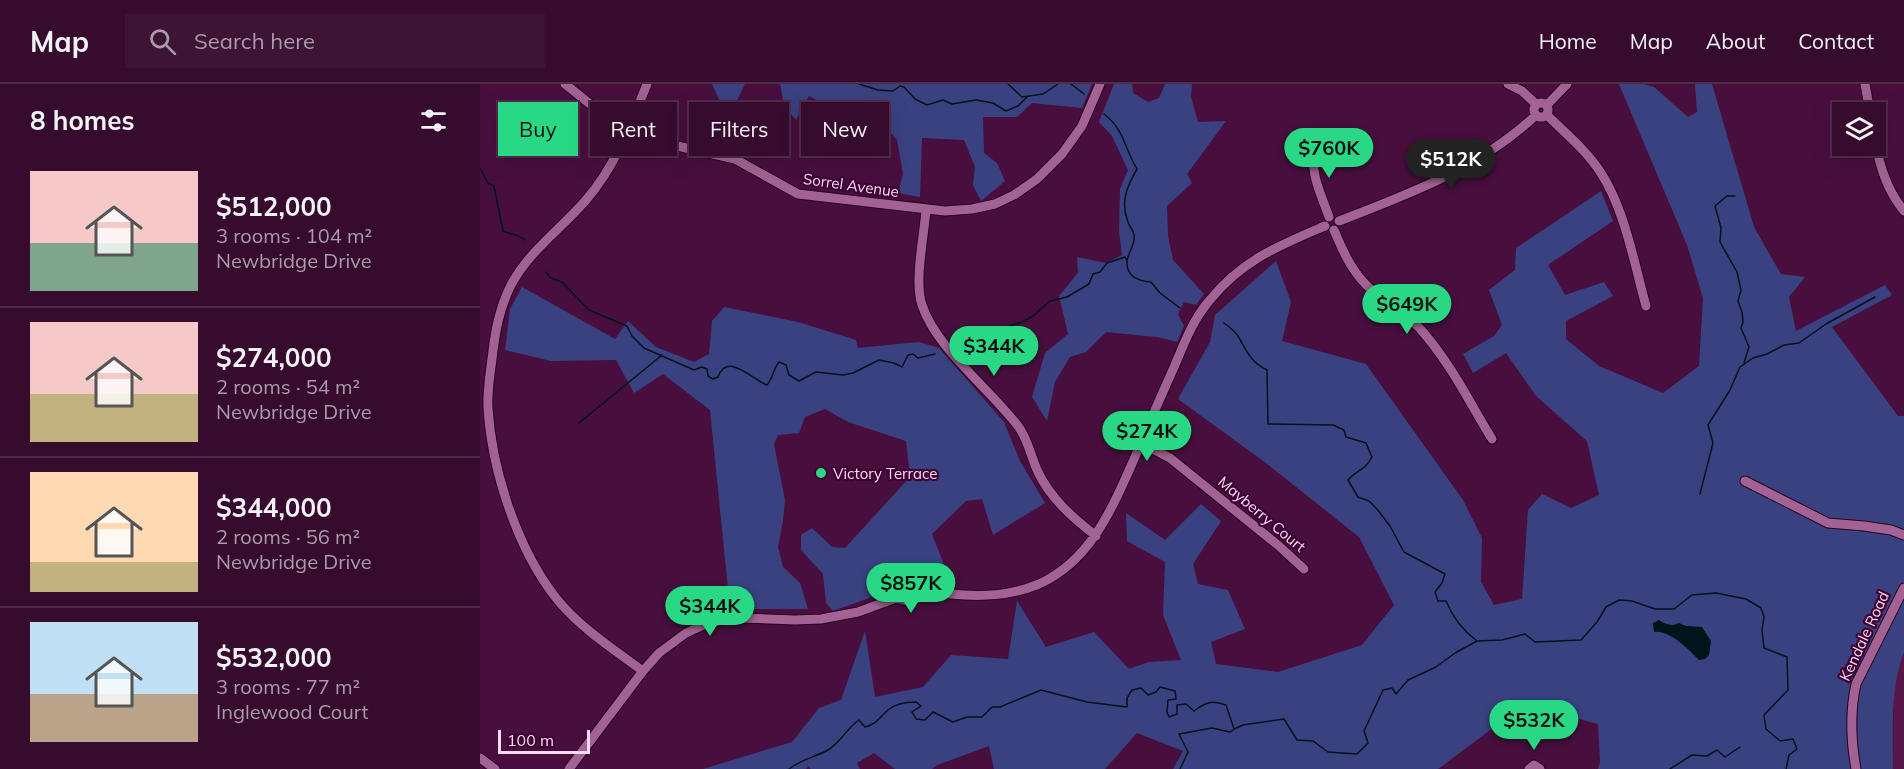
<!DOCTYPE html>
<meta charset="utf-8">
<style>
:root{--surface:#360b2e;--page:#3d1436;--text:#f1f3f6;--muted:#aa9baa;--line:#502b4a;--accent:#29d885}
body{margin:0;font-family:Mulish,sans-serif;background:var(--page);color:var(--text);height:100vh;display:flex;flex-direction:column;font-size:22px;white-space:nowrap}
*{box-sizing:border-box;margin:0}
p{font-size:20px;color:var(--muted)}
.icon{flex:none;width:33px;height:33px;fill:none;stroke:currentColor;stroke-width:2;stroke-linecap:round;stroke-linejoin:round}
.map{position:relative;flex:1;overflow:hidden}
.drawer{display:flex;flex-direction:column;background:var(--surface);width:480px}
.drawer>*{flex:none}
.hud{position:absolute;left:18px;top:18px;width:570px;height:54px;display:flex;gap:12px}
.tools{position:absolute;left:1352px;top:18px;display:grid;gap:12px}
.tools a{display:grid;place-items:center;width:54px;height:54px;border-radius:0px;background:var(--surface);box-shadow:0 6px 24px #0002,0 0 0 2px var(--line);font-size:30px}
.scale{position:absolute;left:18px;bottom:15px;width:92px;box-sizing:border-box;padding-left:6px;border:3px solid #fedaf4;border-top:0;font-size:16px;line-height:21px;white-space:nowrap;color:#fedaf4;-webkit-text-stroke:4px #3d0334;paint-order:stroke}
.price{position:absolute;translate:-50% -51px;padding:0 14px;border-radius:21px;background:var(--accent);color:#111;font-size:20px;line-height:39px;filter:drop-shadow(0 2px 3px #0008)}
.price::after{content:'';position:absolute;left:50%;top:36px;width:18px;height:14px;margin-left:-9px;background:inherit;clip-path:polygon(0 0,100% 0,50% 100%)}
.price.selected{background:#222;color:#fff}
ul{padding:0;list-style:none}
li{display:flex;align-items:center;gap:18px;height:150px;padding:0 30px}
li+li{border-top:2px solid var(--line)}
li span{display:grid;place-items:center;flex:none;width:168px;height:120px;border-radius:0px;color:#555}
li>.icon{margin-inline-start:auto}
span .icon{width:72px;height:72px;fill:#fffc;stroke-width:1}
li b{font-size:26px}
h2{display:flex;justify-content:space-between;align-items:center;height:72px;padding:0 30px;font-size:26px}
.pill{padding:0 21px;border-radius:0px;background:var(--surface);box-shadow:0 6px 24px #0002,0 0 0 2px var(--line);font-size:21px;line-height:54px}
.pill.selected{background:var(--accent);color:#111}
header{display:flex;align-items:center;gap:36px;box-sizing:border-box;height:84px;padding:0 30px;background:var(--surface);border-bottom:2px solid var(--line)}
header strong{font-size:28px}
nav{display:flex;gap:33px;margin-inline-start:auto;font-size:21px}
.search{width:420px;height:54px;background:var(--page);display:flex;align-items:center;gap:15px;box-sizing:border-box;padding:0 21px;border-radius:0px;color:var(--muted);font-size:22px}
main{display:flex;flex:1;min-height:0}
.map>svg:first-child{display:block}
.built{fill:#56164a}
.green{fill:#3a4181}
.water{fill:#01141a}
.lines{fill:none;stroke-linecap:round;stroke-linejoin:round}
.stream{stroke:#01141a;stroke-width:1.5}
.minor-casing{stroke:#280021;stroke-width:11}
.minor{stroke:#a26293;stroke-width:9}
.poi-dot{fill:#29d885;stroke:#3d0334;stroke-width:2}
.labels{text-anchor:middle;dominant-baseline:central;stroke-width:4.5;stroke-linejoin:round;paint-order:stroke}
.street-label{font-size:15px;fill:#fedaf4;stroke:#3d0334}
.poi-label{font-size:15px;fill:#fedaf4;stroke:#3d0334;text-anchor:start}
</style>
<header>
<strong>Map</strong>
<div class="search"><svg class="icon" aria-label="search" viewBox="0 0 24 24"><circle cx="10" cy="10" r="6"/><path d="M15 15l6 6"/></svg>Search here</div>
<nav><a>Home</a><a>Map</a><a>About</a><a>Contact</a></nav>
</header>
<main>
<section class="drawer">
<h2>8 homes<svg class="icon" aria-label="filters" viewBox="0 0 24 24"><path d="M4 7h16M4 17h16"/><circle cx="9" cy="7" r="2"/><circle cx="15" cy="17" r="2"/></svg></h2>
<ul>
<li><span style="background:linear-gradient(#f6c9c9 60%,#7fa58c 0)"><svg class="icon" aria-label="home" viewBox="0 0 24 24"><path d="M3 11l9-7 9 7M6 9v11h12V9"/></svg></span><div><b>$512,000</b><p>3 rooms · 104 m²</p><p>Newbridge Drive</p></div></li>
<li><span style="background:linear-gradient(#f6c9c9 60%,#c2b280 0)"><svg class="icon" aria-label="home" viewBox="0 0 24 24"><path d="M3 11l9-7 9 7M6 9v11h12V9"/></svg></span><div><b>$274,000</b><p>2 rooms · 54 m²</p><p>Newbridge Drive</p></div></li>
<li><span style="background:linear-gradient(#ffd9b3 75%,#c2b280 0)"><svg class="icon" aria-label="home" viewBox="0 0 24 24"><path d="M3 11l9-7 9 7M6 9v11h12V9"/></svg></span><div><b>$344,000</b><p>2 rooms · 56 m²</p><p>Newbridge Drive</p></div></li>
<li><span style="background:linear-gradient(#bfe0f5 60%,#b9a48a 0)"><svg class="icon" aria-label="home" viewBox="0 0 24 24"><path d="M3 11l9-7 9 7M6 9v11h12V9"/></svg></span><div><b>$532,000</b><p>3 rooms · 77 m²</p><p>Inglewood Court</p></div></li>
</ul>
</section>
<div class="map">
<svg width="1424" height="685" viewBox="0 0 1424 685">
<rect width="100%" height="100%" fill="#480f3e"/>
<path class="built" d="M1424,568V685H1413L1414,607L1419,580Z"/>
<path class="green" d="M232,0H265L248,35Z
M300,0H612L602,24L552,19L537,33H503L504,69L517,79L525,97L501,117L493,101L495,83L484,56L442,54L440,113L418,109L423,90L417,56L404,41L378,53L372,68L365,63L354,25L329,12L316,36L304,22Z
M634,0H652L653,9L668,18L679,14L685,0H712L711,13L718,38L746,37L707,90L712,99L687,122L688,152L693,176L724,210L716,221L704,218L698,230L704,242L697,258L677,253L626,248L606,268L590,273L575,298L567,337L552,313L565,269L588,250L579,212L598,189L597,173L626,179L642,171L639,147L640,105L648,86L632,52L619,38Z
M1139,0H1164L1174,3L1208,33L1217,28L1215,0H1232L1274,143L1301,190L1325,193L1309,213L1316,247L1405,201L1412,211L1352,243L1418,332H1424V568C1410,605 1413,646 1413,685H1118L1120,678L1118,640L1045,620L958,685H693L703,667L657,649L625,685H514L509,662L457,681L452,685H415L394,669L377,679L380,685H331L328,682L326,685H223L312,658L339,624L361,616L385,547L395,613L443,603L471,571L528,575L537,517L566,563L614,548L649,585L669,578L701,576L683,531L685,478L647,457L646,429L685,456L721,420L741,437L713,480L718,500L748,506L765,545L731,558L736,580L798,588L882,561L914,521L879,453L786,379L698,315L730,258L735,231L796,177L811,218L802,257L886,280L983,416L1002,454L1001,498L1014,521L1042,515L1048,426L1062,410L1091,424L1119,411L1107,357L1056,312L1026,269L993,289L983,270L1014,252L1022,241L1009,206L1035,186L1036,164L1121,107L1133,137L1068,181L1085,211L1124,198L1133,212L1086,237V255L1119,282L1183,309L1219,282L1223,214L1207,161Z
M42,203L135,255L148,237L176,263L214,278L229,270L232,237L244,223L318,238L376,256L378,264L439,258L459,264L524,338L540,377L565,419L513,451L502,415L486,417L452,450L472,501L421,499L406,508L353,527L346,519L343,490L321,466V451L332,444L352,463L365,464L430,393L426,357L368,338L345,325L325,333L319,349L298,351L294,360L305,416L303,437L298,463L303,483L320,499L328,525H250L230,326L183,290L154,309L136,276L71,277L25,266L30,225Z"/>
<path class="water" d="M1179,536C1185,540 1192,543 1199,539L1206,542L1222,543L1231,557L1229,571L1225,575L1219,576C1208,565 1190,546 1174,548L1173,539Z"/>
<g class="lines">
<path class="stream" d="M379,0L398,6L413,7L420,2L424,3L435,15L447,21L463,16L472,20L496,16L513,19L526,27L538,22L547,13
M528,0L542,13L563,10L578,0
M591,0L604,10
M624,30C645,46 644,64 657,85C647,102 640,118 648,138C649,142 653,146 654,150C656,161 648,168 647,177C646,193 659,197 671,198L680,209L700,224
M0,84L8,99L14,102L23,147C32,151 38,150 45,156
M1255,112H1247L1235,122L1241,144L1240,158L1257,188L1261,206L1258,217L1262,228L1263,238L1261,244L1269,263L1264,279
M66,188L71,194L82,198L109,226L147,242L152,252L164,264L214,286L222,283L227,285L228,292L233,295L238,293C247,267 273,296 287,301C293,294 293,286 299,278L306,281L309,291L319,297L336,288L363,291L373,289L399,276L414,279L422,283L428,271L433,270L438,274L455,270
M744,239C749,243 755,247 758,252C767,267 770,278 787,286L788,340L853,341L864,346L866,353L886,359L892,373C884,388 877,385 868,396L878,413L889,417L897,425L910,442L924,468L965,490L962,499L955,508L958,517H966C973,534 982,546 997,557
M479,259L490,255L502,256L517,246L542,238L553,232L570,217L587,213L609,200L613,190L620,188L627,179L645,173L646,175
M99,339L182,271
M1220,410L1233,359L1228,341L1250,306L1260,283L1273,274L1287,270L1304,261L1319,259L1346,240L1395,213
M309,685C321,675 336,673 348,666C361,658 367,644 379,636L385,643C397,640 400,633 408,626C416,619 427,618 436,618L441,622L432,628L436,635L445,636L453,628L473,638L487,633H502L512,623H520L561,606L607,618L647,623V614L652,606L661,604L668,611L676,608L680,603L695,607L696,615L688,616L687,628L689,633L697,630V621L706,620L714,627C726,618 732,616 746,621L754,645L763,641L804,635L817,656L833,657L848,668L877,670L888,659L884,647L903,606L912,604L916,610L928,596L956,583L975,569L997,557L1022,556L1045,550L1055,558L1101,556L1117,538L1126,523L1139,516L1152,517L1175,525H1194L1212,511L1236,509L1266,515L1281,524L1284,533L1282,546L1284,564L1307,573L1308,606L1284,631L1286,645L1300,657L1313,655L1317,665L1309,671L1306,685
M700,685L708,668L699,650L732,644L750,648L753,646
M1190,685L1212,671L1227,672L1237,666L1245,673L1260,663"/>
<defs>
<path id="minor" d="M85,0L125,32L149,46L184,59L255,75L318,110L465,127L492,125L515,120L534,111L557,95L582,70L602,42L620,0
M1028,0L1042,7L1056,20
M1385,0L1390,28
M1054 26a7 7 0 1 1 14 0a7 7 0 1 1-14 0Z
M1067,21L1087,0
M1067,31C1085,49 1107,67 1121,89C1145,126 1154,179 1166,222
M1395,57C1400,83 1407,106 1424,127
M835,58C830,91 838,102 849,133
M446,126C444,152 434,198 442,221C456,264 510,305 538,342C548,355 551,373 558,388C571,415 593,434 616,452
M859,137C929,110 1000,84 1056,31
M854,146C864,170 874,192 894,208C912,223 933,234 947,253C973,284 991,321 1012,355
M661,359L690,374L799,462L824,485
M1265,397L1348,439L1384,442L1411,446L1424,451
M416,514L421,508L426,506L434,509C446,507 459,509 470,510C502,513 530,512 559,500C612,476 633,422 655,373C668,342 681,312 695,281C704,259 713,236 729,217C762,176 798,162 845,142
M163,587C133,565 99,543 76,514C37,464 12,387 8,324C7,308 10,291 12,275C15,248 19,225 31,201C49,167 82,144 106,116C135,83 151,40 167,0
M0,674L15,685
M89,685L163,587L179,569L206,549L224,541L242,536L261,534L315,536L341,535L378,528L416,514L427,517L434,509
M1049,685L1054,681L1060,685
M1376,685C1371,657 1370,627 1376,600L1424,504"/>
</defs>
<use href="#minor" class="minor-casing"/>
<use href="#minor" class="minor"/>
</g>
<circle class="poi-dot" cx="341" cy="389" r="6"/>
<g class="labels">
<g class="street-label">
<text transform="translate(371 101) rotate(8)">Sorrel Avenue</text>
<text transform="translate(782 430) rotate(40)">Mayberry Court</text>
<text transform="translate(1384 552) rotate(-65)">Kendale Road</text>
</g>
<g class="poi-label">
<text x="353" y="389">Victory Terrace</text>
</g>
</g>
</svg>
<div class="tools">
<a><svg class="icon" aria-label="layers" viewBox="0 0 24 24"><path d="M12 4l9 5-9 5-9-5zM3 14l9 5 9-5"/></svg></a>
</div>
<div class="scale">100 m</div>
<b class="price" style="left:849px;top:95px">$760K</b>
<b class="price selected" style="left:971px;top:106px">$512K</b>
<b class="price" style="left:927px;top:251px">$649K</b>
<b class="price" style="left:514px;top:293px">$344K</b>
<b class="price" style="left:667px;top:378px">$274K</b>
<b class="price" style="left:431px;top:530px">$857K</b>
<b class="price" style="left:230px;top:553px">$344K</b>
<b class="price" style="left:1054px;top:667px">$532K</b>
<div class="hud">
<a class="pill selected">Buy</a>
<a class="pill">Rent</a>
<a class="pill">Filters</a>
<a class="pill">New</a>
</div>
</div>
</main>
